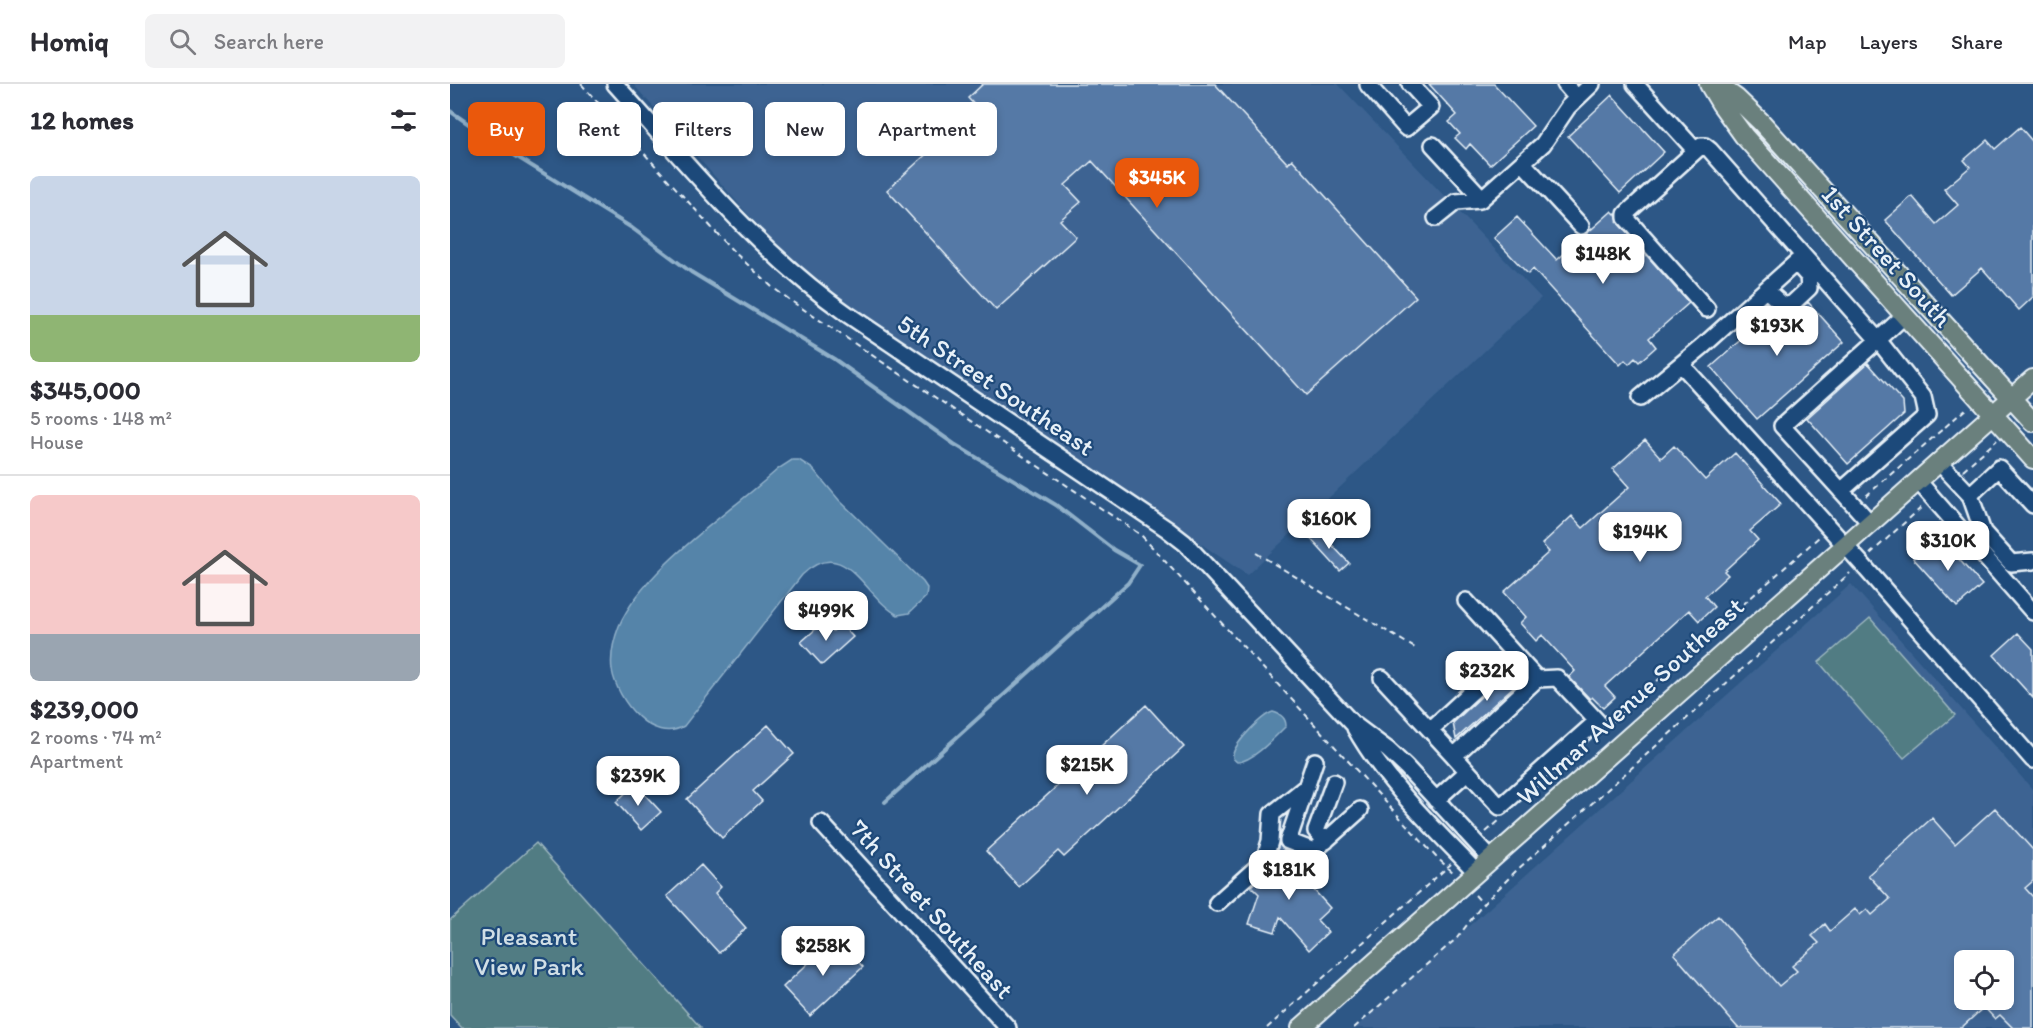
<!DOCTYPE html>
<meta charset="utf-8">
<style>
:root{--surface:#fff;--page:#f2f2f3;--text:#2b2b33;--muted:#7c7c81;--line:#e1e1e2;--accent:#ea580c}
body{margin:0;font-family:Itim,sans-serif;background:var(--page);color:var(--text);height:100vh;display:flex;flex-direction:column;font-size:22px;white-space:nowrap}
*{box-sizing:border-box;margin:0}
p{font-size:20px;color:var(--muted)}
.icon{flex:none;width:33px;height:33px;fill:none;stroke:currentColor;stroke-width:2;stroke-linecap:round;stroke-linejoin:round}
.map{position:relative;flex:1;overflow:hidden}
.details{display:flex;flex-direction:column;background:var(--surface);width:450px}
.details>*{flex:none}
.top-card{position:absolute;left:18px;top:18px;width:570px;height:54px;display:flex;gap:12px}
.controls{position:absolute;left:1504px;top:866px;display:grid;gap:12px}
.controls a{display:grid;place-items:center;width:60px;height:60px;border-radius:9px;background:var(--surface);box-shadow:0 3px 9px #0003;font-size:30px}
.price{position:absolute;translate:-50% -51px;padding:0 14px;border-radius:12px;background:#fff;color:#222;font-size:20px;line-height:39px;filter:drop-shadow(0 2px 3px #0008)}
.price::after{content:'';position:absolute;left:50%;top:36px;width:18px;height:14px;margin-left:-9px;background:inherit;clip-path:polygon(0 0,100% 0,50% 100%)}
.price.active{background:var(--accent);color:#fff}
ul{padding:0;list-style:none}
li{display:grid;align-content:center;gap:12px;height:318px;padding:0 30px}
li+li{border-top:2px solid var(--line)}
li span{display:grid;place-items:center;height:186px;border-radius:9px;color:#555}
li>.icon{margin-inline-start:auto}
span .icon{width:108px;height:108px;fill:#fffc;stroke-width:1}
li b{font-size:26px}
h2{display:flex;justify-content:space-between;align-items:center;height:72px;padding:0 30px;font-size:26px}
.tag{padding:0 21px;border-radius:9px;background:var(--surface);box-shadow:0 3px 9px #0003;font-size:21px;line-height:54px}
.tag.active{background:var(--accent);color:#fff}
header{display:flex;align-items:center;gap:36px;box-sizing:border-box;height:84px;padding:0 30px;background:var(--surface);border-bottom:2px solid var(--line)}
header strong{font-size:28px}
nav{display:flex;gap:33px;margin-inline-start:auto;font-size:21px}
.search{width:420px;height:54px;background:var(--page);display:flex;align-items:center;gap:15px;box-sizing:border-box;padding:0 21px;border-radius:9px;color:var(--muted);font-size:22px}
main{display:flex;flex:1;min-height:0}
.map>svg:first-child{display:block}
.built{fill:#3c6492;fill-rule:evenodd}
.green{fill:#517c83;stroke:#9cb6be;stroke-width:1.5}
.water{fill:#5584a9;stroke:#90b0c9;stroke-width:1.5}
.lines{fill:none;stroke-linecap:round;stroke-linejoin:round}
.stream{stroke:#90b0c9;stroke-width:4}
.building{fill:#5579a6;stroke:#e8f1f8;stroke-width:1.5;fill-rule:evenodd}
.minor-casing{stroke:#e8f1f8;stroke-width:20}
.major-casing{stroke:#e8f1f8;stroke-width:22}
.path{stroke:#e8f1f8;stroke-width:2;stroke-dasharray:6 4.5;stroke-linecap:butt}
.minor{stroke:#1f4a7a;stroke-width:15}
.major{stroke:#6a807d;stroke-width:18}
.labels{text-anchor:middle;dominant-baseline:central;stroke-width:4.5;stroke-linejoin:round;paint-order:stroke}
.street-label{font-size:26px;fill:#e8f1f8;stroke:#1f4a7a}
.park-label{font-size:26px;fill:#d1dfe6;stroke:#1f4a7a}
</style>
<header>
<strong>Homiq</strong>
<div class="search"><svg class="icon" aria-label="search" viewBox="0 0 24 24"><circle cx="10" cy="10" r="6"/><path d="M15 15l6 6"/></svg>Search here</div>
<nav><a>Map</a><a>Layers</a><a>Share</a></nav>
</header>
<main>
<section class="details">
<h2>12 homes<svg class="icon" aria-label="filters" viewBox="0 0 24 24"><path d="M4 7h16M4 17h16"/><circle cx="9" cy="7" r="2"/><circle cx="15" cy="17" r="2"/></svg></h2>
<ul>
<li><span style="background:linear-gradient(#c9d6e8 75%,#8fb573 0)"><svg class="icon" aria-label="home" viewBox="0 0 24 24"><path d="M3 11l9-7 9 7M6 9v11h12V9"/></svg></span><div><b>$345,000</b><p>5 rooms · 148 m²</p><p>House</p></div></li>
<li><span style="background:linear-gradient(#f6c9c9 75%,#9aa5b1 0)"><svg class="icon" aria-label="home" viewBox="0 0 24 24"><path d="M3 11l9-7 9 7M6 9v11h12V9"/></svg></span><div><b>$239,000</b><p>2 rooms · 74 m²</p><p>Apartment</p></div></li>
</ul>
</section>
<div class="map">
<svg width="1583" height="944" viewBox="0 0 1583 944">
<rect width="100%" height="100%" fill="#2d5786"/>
<filter id="ink" filterUnits="userSpaceOnUse"><feTurbulence type="fractalNoise" baseFrequency=".0167" numOctaves="2"/><feDisplacementMap in="SourceGraphic" scale="12" xChannelSelector="R" yChannelSelector="G"/><feConvolveMatrix kernelMatrix="1 2 1 2 8 2 1 2 1" color-interpolation-filters="sRGB"/></filter>
<g filter="url(#ink)">
<path class="built" d="M183,0H888L1091,214L797,491L349,188Z
M1401,500L1583,706V944H905ZM1515,876H1554V915H1515Z"/>
<path class="green" d="M1420,534L1505,631L1454,674L1416,633L1369,578Z
M86,759L101,776L251,944H12L0,931V836Z"/>
<path class="water" d="M342,376H349L363,385L389,416L473,498L477,504L476,513L459,529L448,531C415,514 395,449 352,491L234,642C202,661 167,616 162,586C160,571 164,555 169,542C194,484 281,428 328,385Z
M823,628C831,630 836,634 836,642C825,653 802,678 787,678C784,675 782,675 783,670C786,658 812,631 823,628Z"/>
<g class="lines">
<path class="stream" d="M0,27L56,66L182,144L241,188L384,275L504,360L606,421L664,466L690,481L678,499L435,718"/>
</g>
<path class="building" d="M533,0H765L838,80L842,75L966,213L856,311L642,77L615,101L631,118L610,136L626,153L546,226L437,106L527,24L518,14Z
M979,0H1044L1083,42L1040,81L1020,60L1016,65L1005,54L1010,50L999,38L1007,31Z
M1162,11L1214,68L1170,109L1118,52Z
M1570,43L1583,58V213L1569,226L1532,184L1501,211L1435,136L1462,112L1486,140L1508,121L1494,105L1520,83L1514,76L1537,56L1545,65Z
M1162,127L1166,131L1169,140L1239,219L1199,254L1206,263L1189,278L1185,274L1179,280L1175,276L1170,281L1083,185L1078,190L1044,154L1067,133L1107,176Z
M1358,218L1394,258L1307,335L1261,283L1324,227L1331,235L1336,231L1349,226Z
M1418,279L1453,318L1454,330L1398,380L1357,334Z
M1195,356L1211,374L1224,362L1255,396L1285,369L1331,420L1300,447L1308,456L1274,487L1278,491L1255,512L1264,523L1249,537L1239,526L1155,602L1165,613L1153,624L1142,613L1140,615L1119,593L1125,587L1092,551L1086,557L1070,539L1076,533L1054,508L1099,468L1092,460L1122,432L1133,444L1179,403L1163,385Z
M867,445L899,479L890,487L859,453Z
M1488,452L1532,501L1507,523L1463,474Z
M375,537L383,547L391,540L403,553L372,581L351,558Z
M1568,549L1583,565V614L1544,571Z
M1063,583L1073,594L1006,655L1003,639Z
M696,621L734,663L614,773L608,767L569,803L536,767Z
M318,641L344,670L303,707L312,717L272,754L237,715Z
M185,700L211,728L191,746L166,718Z
M1545,724L1583,766V797L1575,804L1583,813V944H1563L1550,931L1545,935L1534,923L1511,944H1288L1224,870L1268,832L1329,902L1347,887L1342,882L1369,859L1362,852L1375,840L1380,847L1405,825L1410,831L1417,825L1422,831L1440,815L1418,791L1482,734L1505,760ZM1515,876H1554V915H1515Z
M829,760L834,766L850,772L845,785L880,824L867,836L878,848L859,866L830,833L825,848L799,840L809,810L801,802L821,784Z
M251,781L271,803L265,809L296,844L269,869L217,812Z
M386,853L413,883L360,932L333,903Z"/>
<g class="lines">
<defs>
<path id="minor" d="M165,0C238,81 307,167 397,230L717,445L735,459L902,639L938,666L956,683L1041,775
M1115,0L1127,14
M1185,0L1245,66
M918,1L956,44L981,23L960,0
M983,61L1032,114
M1073,79L1131,142
M986,134L1006,118L1030,116L1093,60L1118,23L1142,0
M1316,206L1334,222L1343,219L1359,204L1358,192L1346,179
M1257,225L1176,134V130L1179,127L1251,62H1255L1260,66L1428,256L1455,231
M1231,280L1411,479L1583,676
M1190,314L1253,262L1353,172
M1489,378L1520,411
M1468,397L1583,528
M1391,407L1477,331L1473,313L1428,256L1332,342C1361,374 1391,406 1420,439
M1583,421L1549,384L1520,411L1533,448L1561,479L1583,477
M932,594L1004,672L1087,595L1016,517
M905,644C936,699 983,743 1026,788
M980,646L1063,570
M1004,672L1050,723L1147,637L1107,594L1087,595
M865,677L838,757L864,767L910,726
M986,716L1017,688
M371,739L558,944
M876,757L866,747L884,698
M767,819L814,777L820,757L822,730L857,702"/>
<path id="major" d="M1259,0L1271,20L1294,52L1583,375
M1266,0L1286,14L1311,38L1583,338
M851,944L1583,295"/>
</defs>
<use href="#minor" class="minor-casing"/>
<use href="#major" class="major-casing"/>
<path class="path" d="M131,0L283,167L322,203L347,221L691,451L986,773L1004,789
M1513,386L1547,356
M1416,412L1518,323
M806,469L965,564
M1420,470L1473,422
M1160,639L1369,453
M1036,748L1050,736
M1025,811L1033,820
M817,944L1001,780
M904,944L1007,854L1033,820L1067,786L1400,489"/>
<use href="#minor" class="minor"/>
<use href="#major" class="major"/>
</g>
</g>
<g class="labels">
<g class="street-label">
<text transform="translate(1437 172) rotate(48)">1st Street South</text>
<text transform="translate(546 301) rotate(34)">5th Street Southeast</text>
<text transform="translate(1180 617) rotate(-42)">Willmar Avenue Southeast</text>
<text transform="translate(482 825) rotate(48)">7th Street Southeast</text>
</g>
<g class="park-label">
<text x="79" y="852">Pleasant<tspan x="79" dy="30">View Park</tspan></text>
</g>
</g>
</svg>
<div class="controls">
<a><svg class="icon" aria-label="locate" viewBox="0 0 24 24"><circle cx="12" cy="12" r="6"/><path d="M12 2v4M12 18v4M2 12h4M18 12h4"/></svg></a>
</div>
<b class="price active" style="left:707px;top:125px">$345K</b>
<b class="price" style="left:1153px;top:201px">$148K</b>
<b class="price" style="left:1327px;top:273px">$193K</b>
<b class="price" style="left:879px;top:466px">$160K</b>
<b class="price" style="left:1190px;top:479px">$194K</b>
<b class="price" style="left:1498px;top:488px">$310K</b>
<b class="price" style="left:376px;top:558px">$499K</b>
<b class="price" style="left:1037px;top:618px">$232K</b>
<b class="price" style="left:637px;top:712px">$215K</b>
<b class="price" style="left:188px;top:723px">$239K</b>
<b class="price" style="left:839px;top:817px">$181K</b>
<b class="price" style="left:373px;top:893px">$258K</b>
<div class="top-card">
<a class="tag active">Buy</a>
<a class="tag">Rent</a>
<a class="tag">Filters</a>
<a class="tag">New</a>
<a class="tag">Apartment</a>
</div>
</div>
</main>
